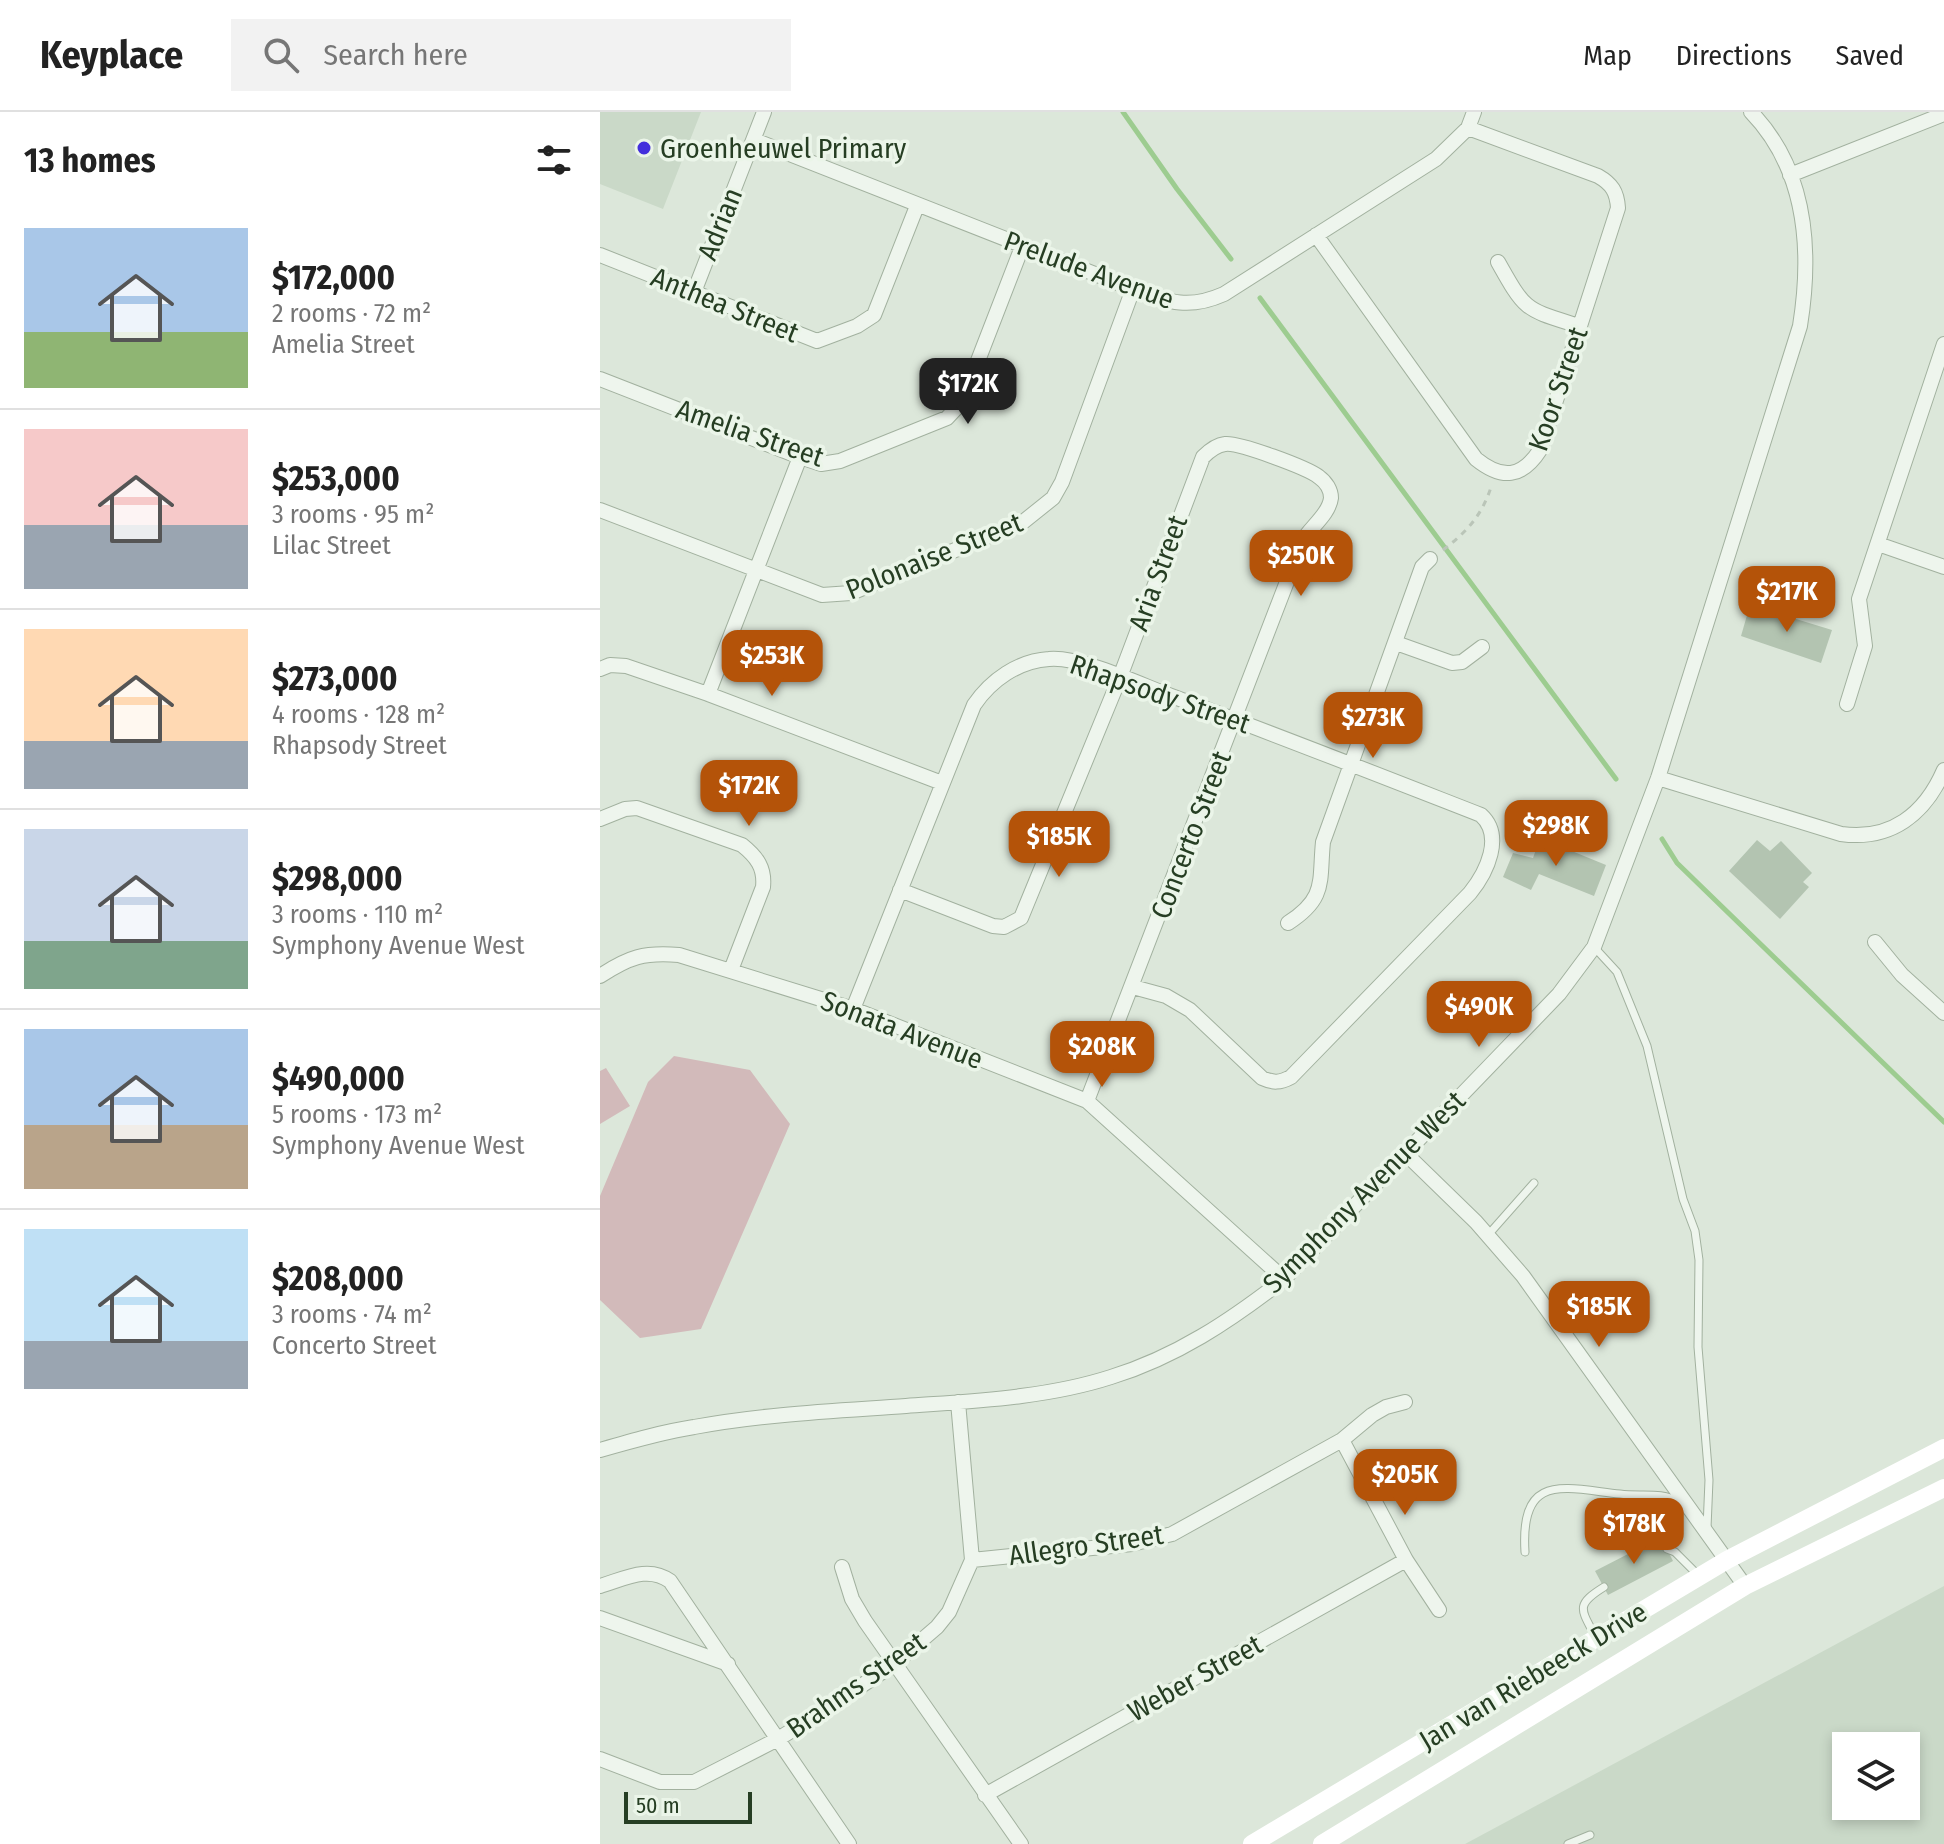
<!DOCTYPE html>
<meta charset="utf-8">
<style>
:root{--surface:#fff;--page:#f2f2f2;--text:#222;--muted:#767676;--line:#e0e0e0;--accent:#b45309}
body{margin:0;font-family:"Fira Sans Condensed",sans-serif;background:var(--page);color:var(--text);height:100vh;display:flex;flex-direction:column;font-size:30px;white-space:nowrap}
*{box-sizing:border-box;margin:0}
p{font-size:26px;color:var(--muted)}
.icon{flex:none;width:44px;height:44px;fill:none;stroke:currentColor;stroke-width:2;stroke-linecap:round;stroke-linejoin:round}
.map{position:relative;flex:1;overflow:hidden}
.details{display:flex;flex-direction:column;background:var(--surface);width:600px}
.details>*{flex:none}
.controls{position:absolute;left:1232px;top:1620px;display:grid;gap:16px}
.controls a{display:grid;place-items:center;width:88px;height:88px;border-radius:0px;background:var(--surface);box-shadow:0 4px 12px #0003;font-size:40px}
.scale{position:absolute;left:24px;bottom:20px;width:128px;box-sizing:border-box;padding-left:8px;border:4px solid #263e23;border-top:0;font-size:22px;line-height:28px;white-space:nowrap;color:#263e23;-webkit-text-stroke:6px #ebf5e9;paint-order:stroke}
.price{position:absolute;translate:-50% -68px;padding:0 18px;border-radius:16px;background:var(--accent);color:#fff;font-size:26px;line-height:52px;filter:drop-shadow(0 2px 4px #0008)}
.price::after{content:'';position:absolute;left:50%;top:48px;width:24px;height:18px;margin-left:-12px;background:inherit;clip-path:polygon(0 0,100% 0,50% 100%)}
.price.on{background:#222;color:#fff}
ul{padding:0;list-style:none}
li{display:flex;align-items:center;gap:24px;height:200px;padding:0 24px}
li+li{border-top:2px solid var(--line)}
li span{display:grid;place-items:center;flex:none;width:224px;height:160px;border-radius:0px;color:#555}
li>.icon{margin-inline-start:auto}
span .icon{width:96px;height:96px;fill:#fffc;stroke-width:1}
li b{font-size:34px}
h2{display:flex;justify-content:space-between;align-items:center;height:96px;padding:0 24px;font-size:34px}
header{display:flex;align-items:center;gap:48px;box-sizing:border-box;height:112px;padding:0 40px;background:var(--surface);border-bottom:2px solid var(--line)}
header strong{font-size:38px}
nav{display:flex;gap:44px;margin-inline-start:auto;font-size:28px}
.search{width:560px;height:72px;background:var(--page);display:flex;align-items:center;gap:20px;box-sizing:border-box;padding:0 28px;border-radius:0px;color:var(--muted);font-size:30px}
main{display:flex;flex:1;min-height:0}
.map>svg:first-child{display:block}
.built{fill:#cad9c8;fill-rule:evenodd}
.green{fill:#d2baba}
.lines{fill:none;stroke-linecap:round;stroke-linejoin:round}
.stream{stroke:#9dcc90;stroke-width:5}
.building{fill:#b3c4b1}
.lane-casing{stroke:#a2b19f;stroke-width:9}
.street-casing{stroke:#a2b19f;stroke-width:16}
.path{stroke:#bac5b8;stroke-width:3;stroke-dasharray:6 6;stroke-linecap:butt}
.lane{stroke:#eef5ed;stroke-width:7}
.street{stroke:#eef5ed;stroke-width:14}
.secondary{stroke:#fff;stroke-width:18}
.poi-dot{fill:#432fdc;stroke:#ebf5e9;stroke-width:3}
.labels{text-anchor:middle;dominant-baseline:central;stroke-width:7;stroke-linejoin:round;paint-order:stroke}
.poi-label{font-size:28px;fill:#263e23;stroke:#ebf5e9;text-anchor:start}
.street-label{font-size:28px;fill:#263e23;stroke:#ebf5e9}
</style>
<header>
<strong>Keyplace</strong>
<div class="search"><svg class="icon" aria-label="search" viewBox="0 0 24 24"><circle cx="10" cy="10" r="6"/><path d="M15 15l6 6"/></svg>Search here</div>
<nav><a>Map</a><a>Directions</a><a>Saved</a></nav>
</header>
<main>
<section class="details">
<h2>13 homes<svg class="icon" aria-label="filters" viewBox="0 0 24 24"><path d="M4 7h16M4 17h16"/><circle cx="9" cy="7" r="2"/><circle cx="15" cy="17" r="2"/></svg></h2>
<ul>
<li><span style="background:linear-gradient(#a9c7e8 65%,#8fb573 0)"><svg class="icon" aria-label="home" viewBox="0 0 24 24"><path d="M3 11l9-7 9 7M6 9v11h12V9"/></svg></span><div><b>$172,000</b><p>2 rooms · 72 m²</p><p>Amelia Street</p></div></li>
<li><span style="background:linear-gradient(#f6c9c9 60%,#9aa5b1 0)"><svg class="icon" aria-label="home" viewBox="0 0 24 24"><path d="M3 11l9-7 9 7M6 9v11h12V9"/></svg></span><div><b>$253,000</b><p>3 rooms · 95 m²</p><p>Lilac Street</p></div></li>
<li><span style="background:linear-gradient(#ffd9b3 70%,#9aa5b1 0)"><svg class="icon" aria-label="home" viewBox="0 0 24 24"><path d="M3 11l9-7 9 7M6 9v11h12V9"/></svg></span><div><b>$273,000</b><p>4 rooms · 128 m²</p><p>Rhapsody Street</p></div></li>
<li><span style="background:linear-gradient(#c9d6e8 70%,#7fa58c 0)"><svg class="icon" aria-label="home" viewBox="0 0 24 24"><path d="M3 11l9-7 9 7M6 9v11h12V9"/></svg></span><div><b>$298,000</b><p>3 rooms · 110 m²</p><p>Symphony Avenue West</p></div></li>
<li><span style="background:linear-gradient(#a9c7e8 60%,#b9a48a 0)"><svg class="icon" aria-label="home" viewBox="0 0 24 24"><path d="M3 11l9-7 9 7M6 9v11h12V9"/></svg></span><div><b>$490,000</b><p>5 rooms · 173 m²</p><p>Symphony Avenue West</p></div></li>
<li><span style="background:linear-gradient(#bfe0f5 70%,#9aa5b1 0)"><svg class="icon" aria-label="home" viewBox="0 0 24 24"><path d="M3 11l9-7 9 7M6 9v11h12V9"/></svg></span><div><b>$208,000</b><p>3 rooms · 74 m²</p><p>Concerto Street</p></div></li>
</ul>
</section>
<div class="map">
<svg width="1344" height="1732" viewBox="0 0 1344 1732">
<rect width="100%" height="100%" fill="#dce7da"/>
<path class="built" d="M0,0H101L63,97L0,72Z
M1344,1474V1732H865ZM1246,1634H1306V1694H1246Z"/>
<path class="green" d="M74,944L150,958L190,1012L101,1217L40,1226L0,1188V1084L48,970Z
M6,956L30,994L0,1012V959Z"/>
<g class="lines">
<path class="stream" d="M523,0L577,77L631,147
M660,186L1016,667
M1062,727L1077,751L1344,1010"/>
</g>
<path class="building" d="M1150,493L1232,518L1221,551L1141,524Z
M940,726L1006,753L994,784L939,762L931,778L903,765L913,741L933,746Z
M1157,728L1170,739L1181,729L1212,761L1203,770L1209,775L1180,807L1129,759Z
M1061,1425L1073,1449L1008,1483L995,1459Z"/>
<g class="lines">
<defs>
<path id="lane" d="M994,835L1017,860L1047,934L1083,1087L1095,1119L1099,1148L1098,1235L1109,1368L1107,1416
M888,1123L934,1071
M1067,1437L1075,1440L1099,1464
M925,1440C920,1360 963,1376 1020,1382C1041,1385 1060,1379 1080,1390
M995,1524C981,1497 975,1493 1004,1475
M968,1732L990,1723"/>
<path id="street" d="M154,28L533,177C569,190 588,198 624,182L836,47L868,16L874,0
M1190,63L1344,2
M716,123L876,347C902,368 922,366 940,338L1018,96C1017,80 1012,72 998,64L868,16
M0,143L217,229L257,214L274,203L317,94
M898,150C926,200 925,197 979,214
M94,180L164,0
M0,267L200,345L221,352L240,349L347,306L362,290L422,135
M0,398L222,483L251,481L423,410L453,386L462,370L533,177
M1278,432L1344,455
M796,531L852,551L862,550L882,535
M0,557L10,553L26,554L108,582L342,671
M108,582L200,345
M1247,592L1265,534L1259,487L1344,232
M1058,666L1241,722C1291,729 1325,702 1344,658
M0,707L25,697L37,696L142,733C157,745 165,756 163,775L131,858
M300,778L393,814L404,815L421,806L520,565L603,345C609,339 616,333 625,332C638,330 708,356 719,365C726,370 731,378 731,386C729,402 711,415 703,428L487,989
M688,811C727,786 719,769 723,730L822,455L830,447
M1275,830L1302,863L1344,901
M0,864C29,845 44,840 79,843L253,897L487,989L684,1167
M253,897L374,593C391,568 418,549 449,547C479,544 537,571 566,582C672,621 776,662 881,703C904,724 887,760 870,781L691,965C680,971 673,971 662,966L590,898L566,884L533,875
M805,1041L876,1110L923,1164L1145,1474
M742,1328L806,1448L839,1498
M0,1338C31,1329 62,1320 94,1315C164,1302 236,1299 306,1294C373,1289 446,1286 511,1265C576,1245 630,1209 684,1167L959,882L994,835L1058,666L1200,214C1212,139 1207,58 1151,0
M372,1448L532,1432L572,1422L742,1328L772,1303L786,1295L805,1290
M242,1455L252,1487L265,1509L421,1732
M0,1474C24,1467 48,1453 70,1469L249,1732
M0,1506L128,1552
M0,1647L60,1670H94L178,1627L231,1594L294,1552L337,1515L349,1500L372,1448L358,1290
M385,1683L806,1448"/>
</defs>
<use href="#lane" class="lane-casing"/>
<use href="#street" class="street-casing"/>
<path class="path" d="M843,438C868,419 883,402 892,372"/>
<use href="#lane" class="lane"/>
<use href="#street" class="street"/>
<path class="secondary" d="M652,1732L1127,1448L1344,1336
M722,1732L1145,1474L1344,1376"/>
</g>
<circle class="poi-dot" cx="44" cy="36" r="8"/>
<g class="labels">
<g class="poi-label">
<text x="60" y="36">Groenheuwel Primary</text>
</g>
<g class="street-label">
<text transform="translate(120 112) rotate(-68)">Adrian</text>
<text transform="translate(489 158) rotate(20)">Prelude Avenue</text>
<text transform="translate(125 193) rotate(22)">Anthea Street</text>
<text transform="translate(958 277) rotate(-71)">Koor Street</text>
<text transform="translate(150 321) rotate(19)">Amelia Street</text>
<text transform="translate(334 444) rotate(-22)">Polonaise Street</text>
<text transform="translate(558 461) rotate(-70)">Aria Street</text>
<text transform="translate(560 582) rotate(19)">Rhapsody Street</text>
<text transform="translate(591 723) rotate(-69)">Concerto Street</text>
<text transform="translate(302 918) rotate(21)">Sonata Avenue</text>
<text transform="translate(764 1080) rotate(-45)">Symphony Avenue West</text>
<text transform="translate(486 1433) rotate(-8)">Allegro Street</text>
<text transform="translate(933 1564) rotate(-31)">Jan van Riebeeck Drive</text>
<text transform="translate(595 1566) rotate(-29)">Weber Street</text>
<text transform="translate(256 1573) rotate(-35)">Brahms Street</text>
</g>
</g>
</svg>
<div class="controls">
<a><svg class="icon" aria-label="layers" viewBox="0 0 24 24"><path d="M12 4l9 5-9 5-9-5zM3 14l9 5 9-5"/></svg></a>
</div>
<div class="scale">50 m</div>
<b class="price on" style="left:368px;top:314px">$172K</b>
<b class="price" style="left:701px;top:486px">$250K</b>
<b class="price" style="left:1187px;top:522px">$217K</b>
<b class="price" style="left:172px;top:586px">$253K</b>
<b class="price" style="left:773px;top:648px">$273K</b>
<b class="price" style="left:149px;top:716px">$172K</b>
<b class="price" style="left:956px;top:756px">$298K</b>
<b class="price" style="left:459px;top:767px">$185K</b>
<b class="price" style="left:879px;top:937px">$490K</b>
<b class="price" style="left:502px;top:977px">$208K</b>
<b class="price" style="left:999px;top:1237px">$185K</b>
<b class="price" style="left:805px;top:1405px">$205K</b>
<b class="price" style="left:1034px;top:1454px">$178K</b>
</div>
</main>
